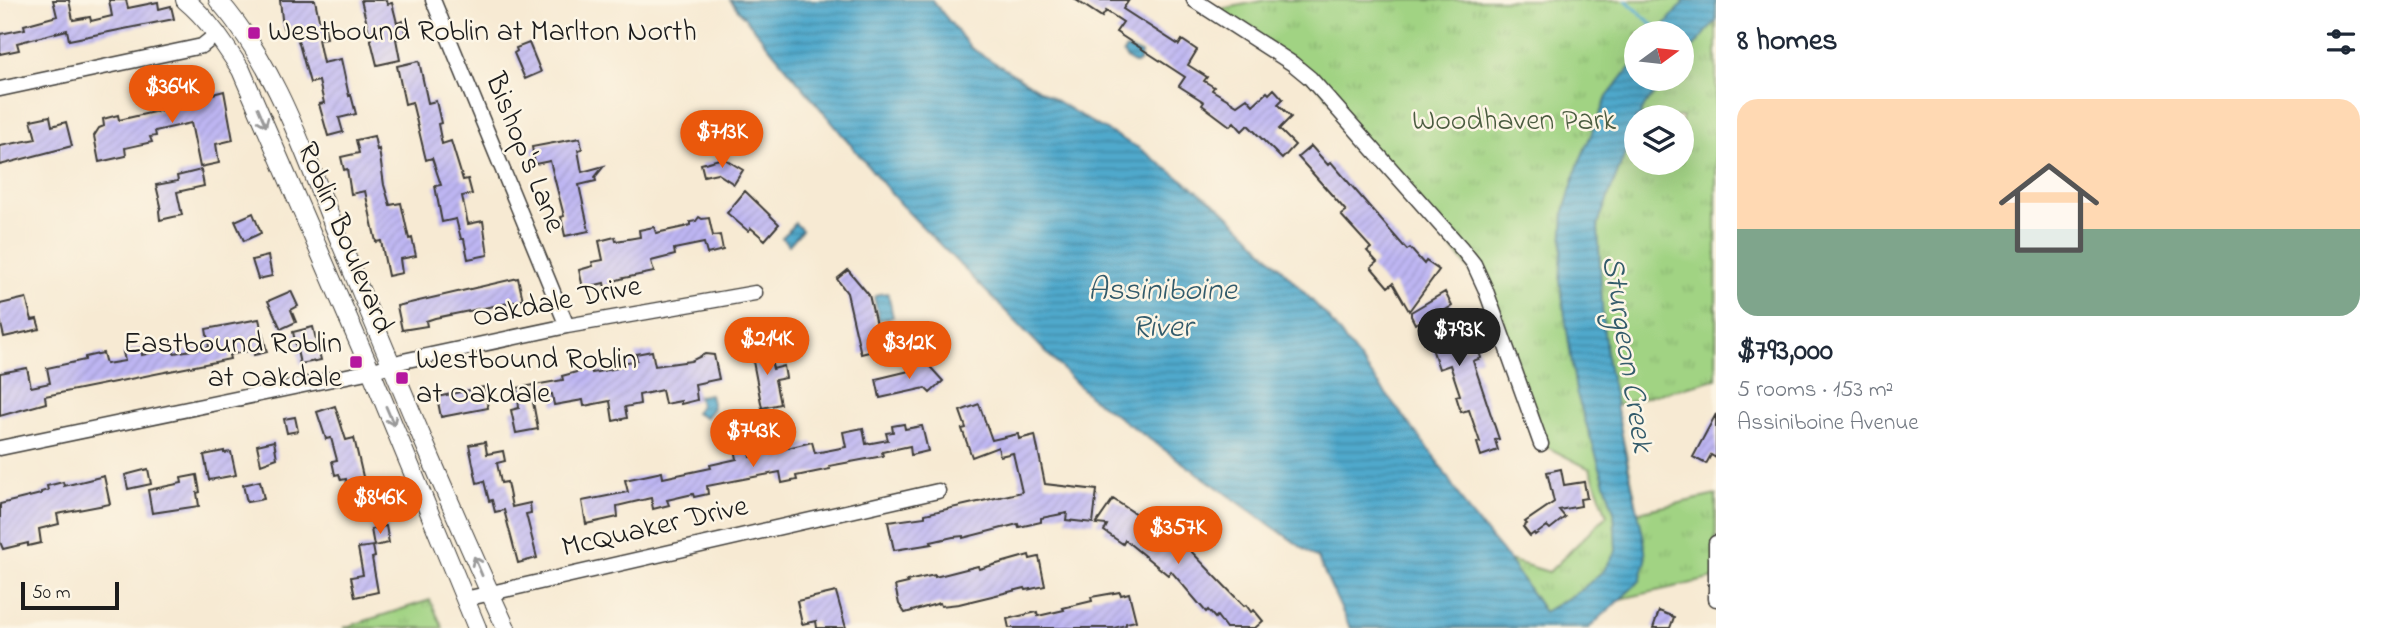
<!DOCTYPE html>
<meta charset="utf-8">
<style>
:root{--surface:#fff;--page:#f6f6f7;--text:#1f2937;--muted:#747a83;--accent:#ea580c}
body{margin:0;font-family:"Indie Flower",sans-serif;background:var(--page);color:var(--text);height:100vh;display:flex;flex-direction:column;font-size:26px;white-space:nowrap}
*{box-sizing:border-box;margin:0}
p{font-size:23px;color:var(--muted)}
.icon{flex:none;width:38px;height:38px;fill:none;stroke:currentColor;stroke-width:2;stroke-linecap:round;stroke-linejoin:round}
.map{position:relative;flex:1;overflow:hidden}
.sheet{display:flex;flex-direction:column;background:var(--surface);width:665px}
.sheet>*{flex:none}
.needle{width:46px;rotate:75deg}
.fabs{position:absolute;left:1624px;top:21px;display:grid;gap:14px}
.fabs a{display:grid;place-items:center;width:70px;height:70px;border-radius:50%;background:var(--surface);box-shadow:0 7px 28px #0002;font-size:35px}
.scale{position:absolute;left:21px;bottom:18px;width:98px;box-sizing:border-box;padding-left:7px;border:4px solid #1c1c1c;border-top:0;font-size:19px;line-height:24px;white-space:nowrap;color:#1c1c1c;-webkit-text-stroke:5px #fcf5e5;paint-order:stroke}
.price{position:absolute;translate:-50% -60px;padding:0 16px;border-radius:24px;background:var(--accent);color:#fff;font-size:23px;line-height:46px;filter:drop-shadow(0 2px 4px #0008)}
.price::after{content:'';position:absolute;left:50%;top:42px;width:21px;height:16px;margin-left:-10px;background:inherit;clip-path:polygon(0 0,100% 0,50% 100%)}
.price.current{background:#222;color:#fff}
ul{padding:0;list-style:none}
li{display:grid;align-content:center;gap:14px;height:371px;padding:0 21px}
li span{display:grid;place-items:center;height:217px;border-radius:21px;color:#555}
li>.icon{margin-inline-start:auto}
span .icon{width:126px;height:126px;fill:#fffc;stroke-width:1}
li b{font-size:30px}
h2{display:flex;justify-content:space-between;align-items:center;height:84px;padding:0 21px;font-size:30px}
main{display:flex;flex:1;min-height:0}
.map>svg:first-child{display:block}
.grass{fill:url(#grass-tufts);stroke:#5e7850;stroke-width:2;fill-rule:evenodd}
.water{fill:url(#water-rules);stroke:#366274;stroke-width:2}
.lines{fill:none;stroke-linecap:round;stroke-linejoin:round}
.stream{stroke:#4fa9cc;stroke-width:3.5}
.building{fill:url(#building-hatch)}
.minor-casing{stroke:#3d3b37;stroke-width:17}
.major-casing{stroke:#3d3b37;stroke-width:20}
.minor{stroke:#fff;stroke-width:14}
.major{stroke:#fff;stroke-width:18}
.oneway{stroke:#999}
.poi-dot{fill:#b5179e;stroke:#fcf5e5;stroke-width:2.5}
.labels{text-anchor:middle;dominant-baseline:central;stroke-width:5;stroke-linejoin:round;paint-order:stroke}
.poi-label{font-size:30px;fill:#1c1c1c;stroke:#fcf5e5;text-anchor:start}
.park-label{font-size:30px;fill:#4b5c40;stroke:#fcf5e5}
.street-label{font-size:30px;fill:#1c1c1c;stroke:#fcf5e5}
.water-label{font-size:32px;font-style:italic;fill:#335b6b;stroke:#fcf5e5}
</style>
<main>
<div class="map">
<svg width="1716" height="628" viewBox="0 0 1716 628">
<defs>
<pattern id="grass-tufts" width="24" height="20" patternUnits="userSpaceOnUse" patternTransform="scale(1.75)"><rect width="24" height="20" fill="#a1d383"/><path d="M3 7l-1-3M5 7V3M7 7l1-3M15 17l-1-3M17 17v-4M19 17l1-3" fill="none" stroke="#8ab571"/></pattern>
<pattern id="water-rules" width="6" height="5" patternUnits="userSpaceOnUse" patternTransform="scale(1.75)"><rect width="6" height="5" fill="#4fa9cc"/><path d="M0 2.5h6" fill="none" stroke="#4189a5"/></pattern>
<pattern id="building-hatch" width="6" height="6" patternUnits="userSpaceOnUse" patternTransform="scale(1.75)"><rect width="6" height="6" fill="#beb6f3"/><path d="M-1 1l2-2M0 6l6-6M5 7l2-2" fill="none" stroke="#a39cd0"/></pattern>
</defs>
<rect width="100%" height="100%" fill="#fcf5e5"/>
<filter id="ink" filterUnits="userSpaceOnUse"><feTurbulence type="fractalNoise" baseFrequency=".0143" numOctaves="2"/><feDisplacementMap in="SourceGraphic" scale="14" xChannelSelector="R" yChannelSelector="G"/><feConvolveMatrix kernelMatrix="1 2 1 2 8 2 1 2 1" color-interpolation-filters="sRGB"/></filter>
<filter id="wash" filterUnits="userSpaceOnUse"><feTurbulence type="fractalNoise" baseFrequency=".00686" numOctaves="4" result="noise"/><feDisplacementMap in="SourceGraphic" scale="28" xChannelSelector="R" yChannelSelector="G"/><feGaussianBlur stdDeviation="1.57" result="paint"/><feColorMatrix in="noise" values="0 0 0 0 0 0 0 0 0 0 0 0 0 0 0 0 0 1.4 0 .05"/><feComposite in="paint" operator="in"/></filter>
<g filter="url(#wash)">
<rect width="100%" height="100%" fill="#f7ead3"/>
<path class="grass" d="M1266,0H1716V379L1616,405L1638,512L1716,495L1715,578L1594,605L1580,591L1544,612L1509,560L1549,572L1607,515L1590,469L1541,444L1485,288L1320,88L1211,11ZM1636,33H1682V79H1636ZM1636,117H1682V163H1636Z
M430,600L443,628H343Z"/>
<path class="water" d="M730,0H932L971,48L1091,122L1139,148L1221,208L1246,232L1325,314L1436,459L1471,515L1509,560L1544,612L1580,591L1604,570L1616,551L1614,512L1576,392L1560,282L1564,211L1578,165L1607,97L1636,60V79H1667L1645,105L1639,117H1636V125L1598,224L1603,323L1607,357L1628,467L1644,539L1646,561L1640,581L1589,628H1350L1318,559L1089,396L900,204Z
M1685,0H1716V21L1682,61V33H1658Z
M1126,49L1141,53L1140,61L1136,64L1126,58L1123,53Z
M795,223L802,230L789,245L782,238Z
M888,293L893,317L879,320L874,297L879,294Z
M710,394L713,408L705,418L695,413L700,405L698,396Z"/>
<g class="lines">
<path class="stream" d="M1626,0L1655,27L1657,33"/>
</g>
<g id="blocks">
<path class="building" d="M53,0H69L73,20L90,17L91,21L112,16L109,0H126L128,8L158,2L159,9L171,6L174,19L69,40L67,30L17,43L19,50L0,54V34L25,29L24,25L57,16Z
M280,0H315L320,24L324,23L327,38L318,39L323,63L341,59L349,96L351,95L356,114L339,118L343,132L328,136L319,104L324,103L319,81L310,83L294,26L283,28Z
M361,0H386L387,4L392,3L397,23L403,21L406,37L396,39L400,60L377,65Z
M1076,0H1129L1123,9L1179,45L1182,40L1197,50L1188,65L1207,77L1204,81L1214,87L1212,90L1237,105L1247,98L1253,105L1267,92L1269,94L1274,89L1283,99L1278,104L1291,117L1279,129L1295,145L1282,159L1248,125L1242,131L1234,122L1230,126L1202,105L1204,102L1179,86L1185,77L1116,32L1123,22L1106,11L1102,17Z
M529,43L541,72L525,79L514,53L517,51L516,48Z
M419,61L428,103L436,101L441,123L438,124L442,144L451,141L463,180L468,179L472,194L462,196L468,224L483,221L488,255L468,259L464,239H461L456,219L442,222L435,186L441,185L432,158L426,160L412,102L405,104L397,66Z
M210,81L213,94L224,91L233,140L216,144L219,163L200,167L191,123L155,131L156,136L150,137L152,142L125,148L126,156L99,162L94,136L99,128L104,126L103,119L118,115L119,120L167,109L166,102L173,100V96L177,95L175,88Z
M50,116L52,126L66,122L72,146L0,165V146L36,139L31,120Z
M374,136L377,150L379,149L384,185L390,205L401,203L409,239L412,238L416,256L400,259L402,273L388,276L381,241L376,242L365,191L351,194L347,169L344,170L341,157L359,153L356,140Z
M580,138L582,149L578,150L582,172L604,166L595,177L596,181L579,185L589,231L565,236L561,217L564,216L550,161L535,164L532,147Z
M1311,146L1328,165L1331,162L1407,250L1410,248L1424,264L1426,261L1439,270L1409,311L1393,283L1388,287L1371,267L1377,262L1367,251L1371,248L1341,215L1346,211L1298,157Z
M723,158L743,170L734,184L717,173L704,176L701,164Z
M201,170L204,186L177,192L182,215L160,220L159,211L161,206L156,185L178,181L177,176Z
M745,191L779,224L765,240L751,228L748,231L727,213Z
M253,213L261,233L244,241L235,221Z
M699,217L702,219L709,218L713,236L720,235L723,250L707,254L704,243L674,249L675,255L651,261L654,272L624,278L614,281L615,286L605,288L604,283L583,288L579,270L593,266L592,262L603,260L599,241L615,237L616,241L640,237L639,230L654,227L656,233L684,227L690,225V222L696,221Z
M268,256L272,276L258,279L252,260Z
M848,270L869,295L878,333L882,332L885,348L861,354L847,293L837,279Z
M518,278L523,300L435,318L426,321L427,326L402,330L397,306Z
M291,291L298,306L291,310L296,322L281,329L268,301Z
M1445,292L1452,306L1442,312L1454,331L1450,333L1464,349L1477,345L1481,358L1473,361L1499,439L1495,440L1498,450L1481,456L1477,443L1480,442L1469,410L1461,412L1456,396L1460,395L1450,365L1439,369L1432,348L1434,347L1419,322L1415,324L1411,316V312Z
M26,298L32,320L37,319L40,329L4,337L0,320V304Z
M259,319L267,352L254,355L253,350L229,355L230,359L45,396L46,403L0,416V373L27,368L31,387L50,383L47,368L85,360V357L103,353L106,364L125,361L123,352L141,348L142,355L173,348L174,353L209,347L206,329Z
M313,327L321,360L300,364L293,332Z
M768,347L773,369L784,366L786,378L775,380L780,404L762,408L751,351Z
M652,351L655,366L691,361L705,354L714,355L719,379L695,384L697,400L681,404V401L665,404L662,390L639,395L640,404L625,407L627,418L613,421L610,401L584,406L583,400L554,405L552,394L532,397L538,429L516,433L511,410L519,408L517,388L563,380L562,376L591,368L592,373L618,368V364L637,360L636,354Z
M923,359L943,381L930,393L925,388L880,398L876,379L909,371Z
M484,387L488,408L441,417L437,397Z
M979,404L992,440L1018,434L1019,439L1035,435L1045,484L1097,490L1093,523L1066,520L1067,513L1041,518V522L1019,527L1018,524L963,538V536L953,537L931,542L932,544L894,550L888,522L925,517V514L1022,492L1013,453L1000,456L998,447L972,457L962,429L966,428L960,411Z
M335,406L346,440L354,438L370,507H367L369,518L355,521L346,479L341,480L339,474L335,475L332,461L337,460L331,438L326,439L317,412Z
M1716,414V458L1711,455L1706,464L1693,457Z
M295,417L298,431L287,433L284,419Z
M904,424L905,429L922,426L928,451L911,455L910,446L882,452L883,456L829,466L830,469L796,476L797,480L782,483L780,472L707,486L708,494L694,497L693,494L667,500L669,505L653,509L651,498L617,506L618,517L586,524L582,501L628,492L625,480L662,472L663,478L711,468L710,465L737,459L732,433L746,430L751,457L812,442L815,453L846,447L843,432L863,428L866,444L888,440L886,433L893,432L892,426Z
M274,441L277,458L261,464L257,445Z
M485,442L487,454L503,451L505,461L497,463L501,483L507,482L512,507L530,503L531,513L526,514L537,558L518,563L504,510L495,512L492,500L489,501L484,481L477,483L469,445Z
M224,451V453L231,452L236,475L209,480L204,455Z
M148,469L151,484L128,489L125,475Z
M1561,469L1564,485L1584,482L1587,498L1580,499L1581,506L1559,510L1565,517L1550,529L1547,526L1535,535L1534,533L1530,536L1523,527L1527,524L1525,522L1554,502L1547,472Z
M197,475L200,492L197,493L199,506L152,513L148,490L182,483L181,478Z
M104,476L110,504L57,514L59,524L39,529L41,543L28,546V543L3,549L0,542V504L41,494V492L48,490L47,486L63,482L64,486Z
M260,481L264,499L247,502L243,485Z
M1113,499L1188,548L1244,606L1246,605L1251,612L1254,610L1263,621L1255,628H1226L1217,616L1215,618L1208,610L1206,612L1171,571L1168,575L1125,540L1123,544L1104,531L1107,525L1096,524Z
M386,526L389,543L374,546L371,529Z
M373,546L375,557L372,558L378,592L355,597L351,577L363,575L358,548Z
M1029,555L1030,559L1039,557L1045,586L1026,590L1025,588L959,604L941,606L940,603L905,613L899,604L895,586L908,583L907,581L935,575V577L978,566L979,569Z
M836,592L846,628H817L816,621L802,624L797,601Z
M1120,592L1121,595L1129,593L1136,621L1126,623V625L1114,628H1009L1007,619L1037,612L1038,616L1064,610L1063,608L1092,601L1091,597Z
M1659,611L1674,617L1670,628H1653Z"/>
</g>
</g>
<g filter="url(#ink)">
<use href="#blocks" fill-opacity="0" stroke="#3d3b37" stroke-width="2"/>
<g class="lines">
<defs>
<path id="minor" d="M433,0L567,326
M1194,0L1293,64L1310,78L1462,249L1474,264L1485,288L1541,444
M0,89L202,46L218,33
M0,448L371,371L403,361L567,326L755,293
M1716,543V599
M465,599L938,491"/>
<path id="major" d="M185,0C209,20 224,44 241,70L371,371L477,628
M218,0C279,69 307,162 342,246C395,374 448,502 506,628"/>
</defs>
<use href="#minor" class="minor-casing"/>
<use href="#major" class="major-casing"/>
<use href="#minor" class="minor"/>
<use href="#major" class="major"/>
</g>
<defs><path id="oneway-shaft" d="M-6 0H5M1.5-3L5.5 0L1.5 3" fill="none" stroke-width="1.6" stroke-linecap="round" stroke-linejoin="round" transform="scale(1.75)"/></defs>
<g class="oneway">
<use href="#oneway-shaft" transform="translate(262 117) rotate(67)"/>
<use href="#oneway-shaft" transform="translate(390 416) rotate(67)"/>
<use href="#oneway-shaft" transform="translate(478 566) rotate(-113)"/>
</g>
</g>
<g class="poi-dot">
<rect x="247" y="26" width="14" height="14" rx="3.5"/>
<rect x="349" y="355" width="14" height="14" rx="3.5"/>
<rect x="395" y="371" width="14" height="14" rx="3.5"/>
</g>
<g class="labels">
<g class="poi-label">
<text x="268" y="33">Westbound Roblin at Marlton North</text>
<text x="342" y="345" text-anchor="end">Eastbound Roblin<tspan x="342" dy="34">at Oakdale</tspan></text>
<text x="416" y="361">Westbound Roblin<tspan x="416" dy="34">at Oakdale</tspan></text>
</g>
<g class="park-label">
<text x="1514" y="122">Woodhaven Park</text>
</g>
<g class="street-label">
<text transform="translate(524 153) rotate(68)">Bishop's Lane</text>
<text transform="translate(344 238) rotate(67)">Roblin Boulevard</text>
<text transform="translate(557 303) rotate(-11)">Oakdale Drive</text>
<text transform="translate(655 528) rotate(-13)">McQuaker Drive</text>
</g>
<g class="water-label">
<text x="1162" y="291">Assiniboine<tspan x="1162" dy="37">River</tspan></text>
<text transform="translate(1626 354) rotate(81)">Sturgeon Creek</text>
</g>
</g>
</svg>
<div class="fabs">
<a><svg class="needle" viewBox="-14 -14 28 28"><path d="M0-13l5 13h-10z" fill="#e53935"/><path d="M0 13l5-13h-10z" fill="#747a83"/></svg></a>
<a><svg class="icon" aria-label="layers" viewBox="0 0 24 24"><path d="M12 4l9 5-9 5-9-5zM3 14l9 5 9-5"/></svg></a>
</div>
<div class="scale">50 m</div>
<b class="price" style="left:172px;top:125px">$364K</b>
<b class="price" style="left:722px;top:170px">$713K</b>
<b class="price current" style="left:1459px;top:368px">$793K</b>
<b class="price" style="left:767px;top:377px">$214K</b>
<b class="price" style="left:909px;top:381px">$312K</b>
<b class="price" style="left:753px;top:469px">$743K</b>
<b class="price" style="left:380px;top:536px">$846K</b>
<b class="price" style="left:1178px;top:566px">$357K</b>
</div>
<section class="sheet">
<h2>8 homes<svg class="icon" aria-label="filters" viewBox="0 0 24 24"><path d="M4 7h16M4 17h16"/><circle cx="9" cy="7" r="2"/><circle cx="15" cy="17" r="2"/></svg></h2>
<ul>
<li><span style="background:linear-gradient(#ffd9b3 60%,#7fa58c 0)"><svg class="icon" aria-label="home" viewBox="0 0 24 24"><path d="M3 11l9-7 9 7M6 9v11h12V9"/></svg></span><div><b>$793,000</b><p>5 rooms · 153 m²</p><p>Assiniboine Avenue</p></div></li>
</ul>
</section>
</main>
